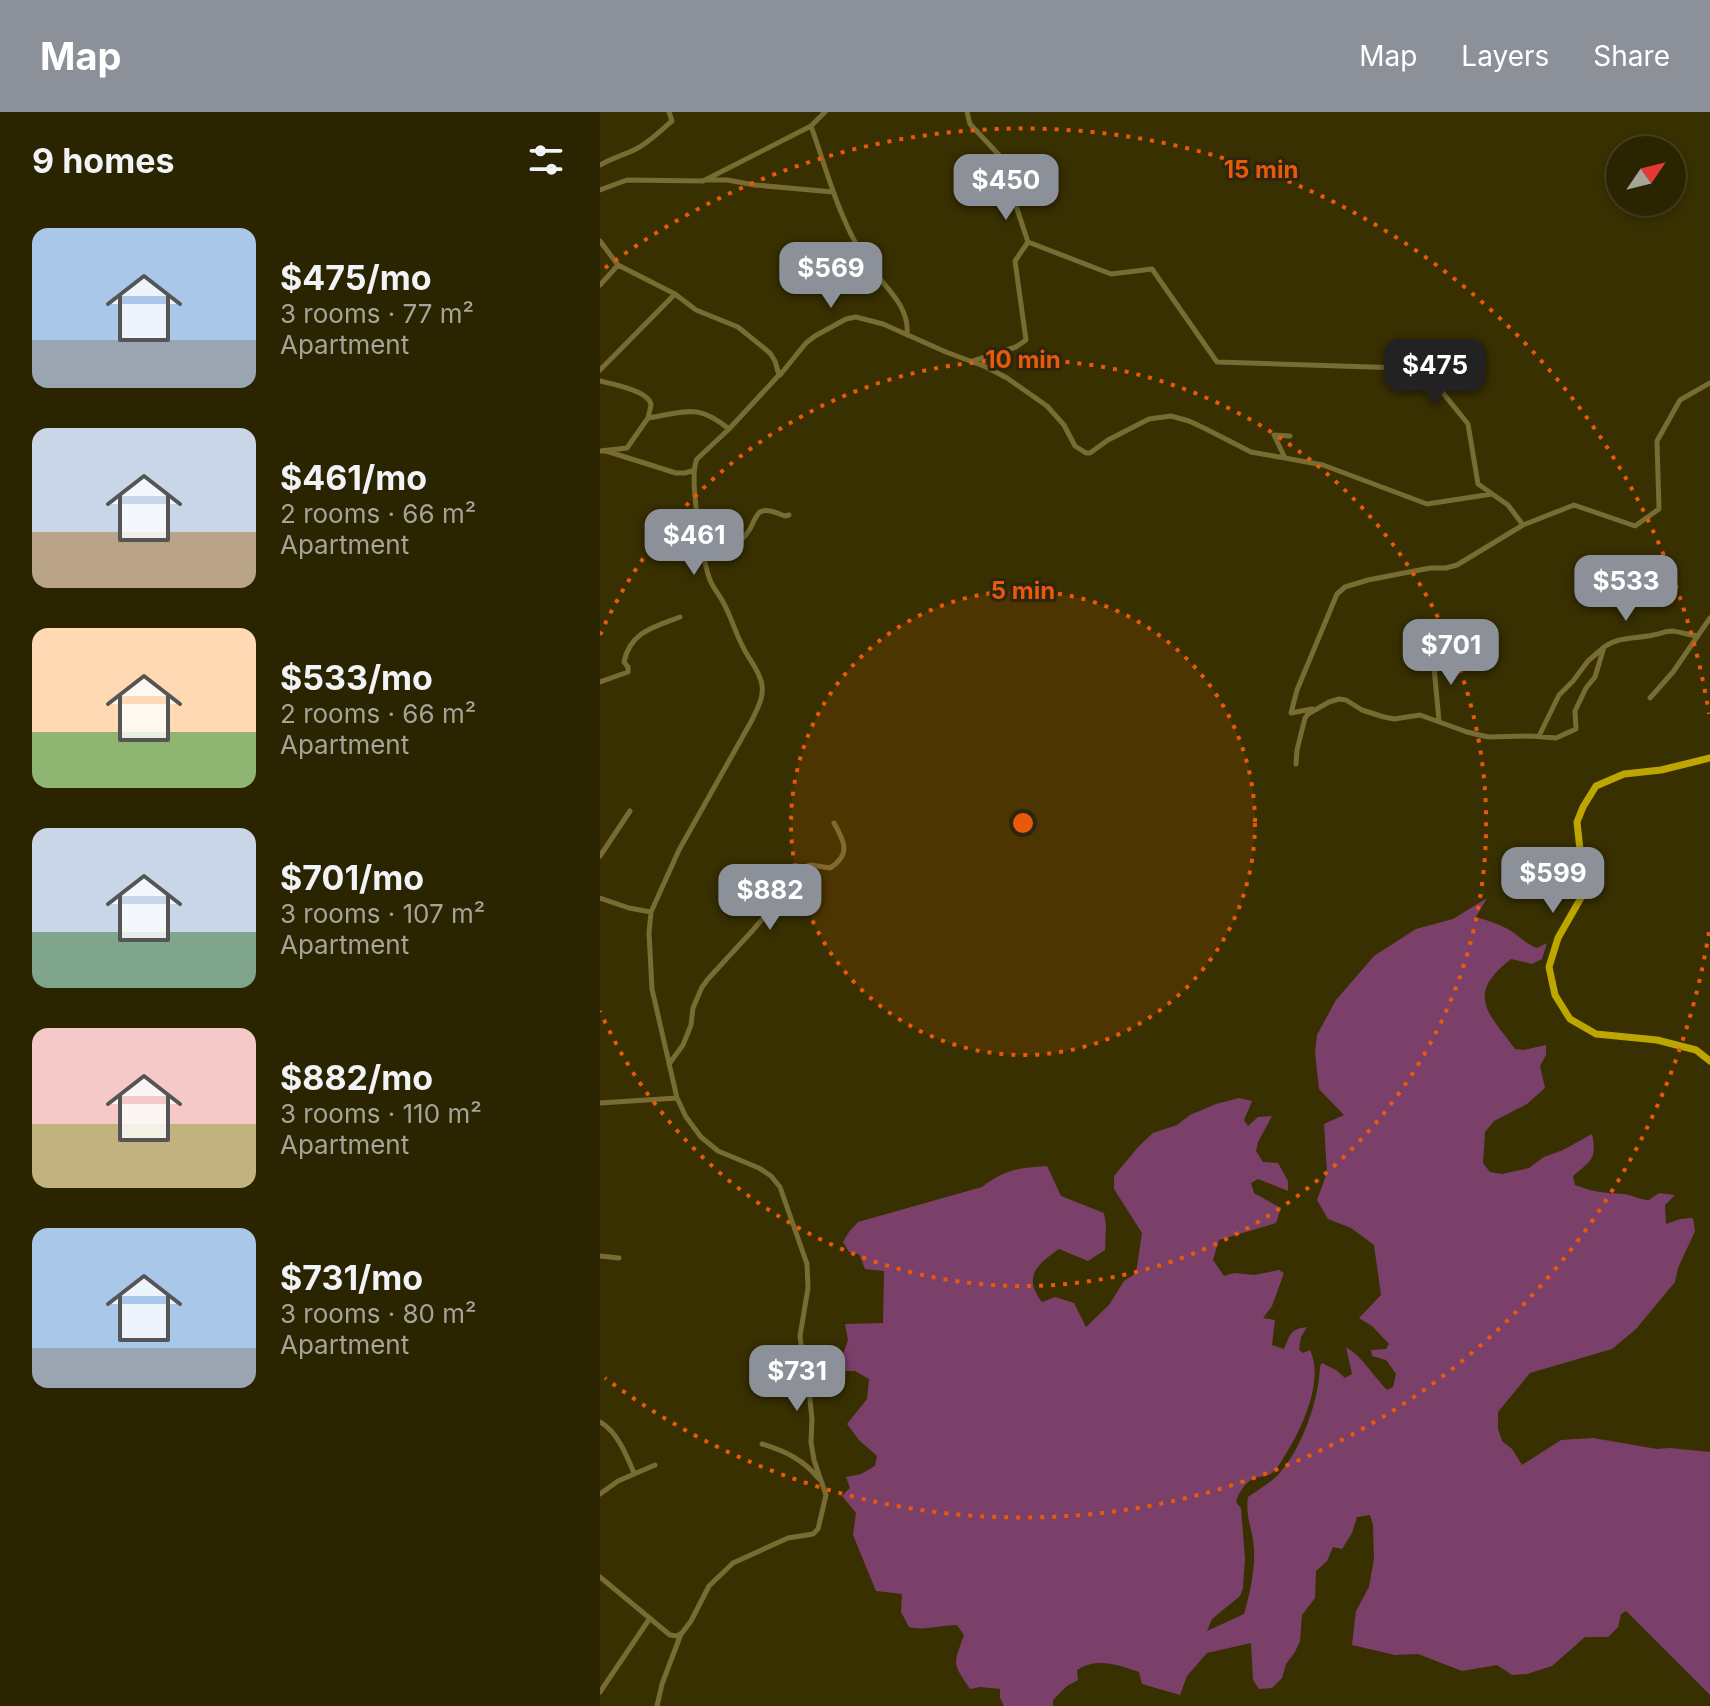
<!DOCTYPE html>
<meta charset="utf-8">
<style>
:root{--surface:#2a2400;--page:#36300f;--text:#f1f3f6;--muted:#a5a499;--line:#464122;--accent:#8c9099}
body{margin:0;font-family:Inter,sans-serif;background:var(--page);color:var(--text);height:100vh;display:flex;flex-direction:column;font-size:30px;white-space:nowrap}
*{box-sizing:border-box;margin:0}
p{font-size:26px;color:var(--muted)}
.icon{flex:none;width:44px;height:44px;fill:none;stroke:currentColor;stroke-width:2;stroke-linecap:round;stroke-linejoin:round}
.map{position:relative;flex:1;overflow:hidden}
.drawer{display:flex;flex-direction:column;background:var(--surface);width:600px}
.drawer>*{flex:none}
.needle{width:52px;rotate:55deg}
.tools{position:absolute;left:1006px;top:24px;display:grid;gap:16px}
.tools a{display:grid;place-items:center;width:80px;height:80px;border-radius:50%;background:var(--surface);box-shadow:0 4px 12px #0003,0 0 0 2px var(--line);font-size:40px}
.price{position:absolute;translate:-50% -68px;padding:0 18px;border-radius:16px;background:var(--accent);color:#fff;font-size:26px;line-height:52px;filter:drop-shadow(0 2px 4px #0008)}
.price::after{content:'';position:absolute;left:50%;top:48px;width:24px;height:18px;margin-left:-12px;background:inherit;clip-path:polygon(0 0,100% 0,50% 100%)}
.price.active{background:#222;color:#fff}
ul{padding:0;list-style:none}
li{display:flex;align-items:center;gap:24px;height:200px;padding:0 32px}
li span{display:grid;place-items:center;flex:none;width:224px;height:160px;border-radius:16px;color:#555}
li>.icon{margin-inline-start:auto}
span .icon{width:96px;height:96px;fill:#fffc;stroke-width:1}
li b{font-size:34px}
h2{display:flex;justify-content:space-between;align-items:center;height:96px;padding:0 32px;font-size:34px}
header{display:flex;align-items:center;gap:48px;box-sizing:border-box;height:112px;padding:0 40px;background:var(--accent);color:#fff}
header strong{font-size:38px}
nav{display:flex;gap:44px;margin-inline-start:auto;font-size:28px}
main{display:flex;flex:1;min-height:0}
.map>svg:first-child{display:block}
.green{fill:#7b406a}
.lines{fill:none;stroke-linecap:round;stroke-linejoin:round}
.minor{stroke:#776c32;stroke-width:5}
.major{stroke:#bda600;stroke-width:7}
.ring{fill:none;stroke:#e8590c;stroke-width:4;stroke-dasharray:4 8}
.centre{fill:#e8590c;stroke:#2b260c;stroke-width:4}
.ring-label{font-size:24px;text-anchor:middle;font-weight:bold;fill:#e8590c;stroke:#2b260c;stroke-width:6;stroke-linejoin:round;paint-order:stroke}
</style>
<header>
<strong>Map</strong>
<nav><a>Map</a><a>Layers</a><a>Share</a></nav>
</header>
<main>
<section class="drawer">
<h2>9 homes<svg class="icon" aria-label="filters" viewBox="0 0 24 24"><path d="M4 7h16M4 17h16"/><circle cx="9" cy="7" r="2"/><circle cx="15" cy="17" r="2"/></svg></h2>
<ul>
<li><span style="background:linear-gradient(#a9c7e8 70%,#9aa5b1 0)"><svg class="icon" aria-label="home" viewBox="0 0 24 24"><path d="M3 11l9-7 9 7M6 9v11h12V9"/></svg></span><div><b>$475/mo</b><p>3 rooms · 77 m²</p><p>Apartment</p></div></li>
<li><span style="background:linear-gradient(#c9d6e8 65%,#b9a48a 0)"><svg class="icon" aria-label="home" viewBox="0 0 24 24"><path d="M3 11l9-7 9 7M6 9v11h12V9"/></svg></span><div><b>$461/mo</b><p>2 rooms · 66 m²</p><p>Apartment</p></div></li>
<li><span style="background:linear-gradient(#ffd9b3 65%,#8fb573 0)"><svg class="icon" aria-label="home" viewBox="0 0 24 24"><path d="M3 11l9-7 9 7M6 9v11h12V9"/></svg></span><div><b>$533/mo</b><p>2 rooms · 66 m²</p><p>Apartment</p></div></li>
<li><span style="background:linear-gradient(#c9d6e8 65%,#7fa58c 0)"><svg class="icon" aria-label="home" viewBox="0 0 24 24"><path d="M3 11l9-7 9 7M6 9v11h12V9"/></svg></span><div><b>$701/mo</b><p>3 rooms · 107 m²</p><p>Apartment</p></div></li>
<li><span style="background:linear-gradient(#f6c9c9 60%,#c2b280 0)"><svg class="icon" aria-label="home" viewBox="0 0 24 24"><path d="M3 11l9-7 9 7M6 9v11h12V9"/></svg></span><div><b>$882/mo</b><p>3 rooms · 110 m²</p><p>Apartment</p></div></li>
<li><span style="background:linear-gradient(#a9c7e8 75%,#9aa5b1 0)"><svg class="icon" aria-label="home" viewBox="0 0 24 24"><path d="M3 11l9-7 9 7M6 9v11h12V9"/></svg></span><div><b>$731/mo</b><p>3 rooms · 80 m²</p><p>Apartment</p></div></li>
</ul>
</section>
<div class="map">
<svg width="1110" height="1594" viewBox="0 0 1110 1594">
<rect width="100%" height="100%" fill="#383000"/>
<path class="green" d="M887,786L876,805C889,809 903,813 914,821C922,827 927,832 937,836L947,831L942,847L932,852L911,847C865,883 888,900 915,937L924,938L946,933V943L940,954L945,976L927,992L894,1009L885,1020L883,1051L890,1060L902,1062L929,1056L944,1045L963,1038L992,1022C997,1047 992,1048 973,1064L975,1073C992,1080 1005,1081 1023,1082C1032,1083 1040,1088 1049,1088L1059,1081L1075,1083L1065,1093L1066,1112L1080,1107L1093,1106L1095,1119L1078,1156L1075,1170L1036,1217L1012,1237L930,1261L898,1300V1317L902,1329L912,1337L922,1353L961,1328L993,1326L1057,1337L1070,1336L1110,1340V1583L1026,1499L1021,1502L1018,1515L1008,1525H985L952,1554L927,1562L912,1563L897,1553L862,1559L818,1542L795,1543L752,1533L756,1499L769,1475L774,1447L773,1413L770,1403L757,1405L752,1421L742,1437L733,1435L727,1449L716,1459L715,1486L702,1503L700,1529L695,1540L686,1552L682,1566L672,1576L659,1577L653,1568L651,1531L607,1541L587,1564L580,1583L542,1572L539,1560C517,1553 498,1545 477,1558L478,1568L467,1574L453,1588V1594H404L400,1586V1577L380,1575L370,1577C352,1550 353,1554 364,1523L357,1513C341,1513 324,1519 309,1515L301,1500L302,1482L276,1479L253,1423L256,1401L242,1384L250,1376L246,1365L261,1362L275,1354L277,1344L259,1328L247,1312L267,1287L269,1267L255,1259H241L243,1242L248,1228L245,1212L283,1211L284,1159L265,1157L259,1142L249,1140L243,1130L249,1120L258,1110L382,1075C405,1057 419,1056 447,1054L461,1084L504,1101L506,1114L505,1138L488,1149L459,1137C438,1152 422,1164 442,1190L455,1185L474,1191L486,1215L509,1193L524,1169L536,1161L542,1121L514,1077V1064L539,1034L553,1021L577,1013L590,1003L616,992L639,986L652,989L644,1008L648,1014L658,1005L672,1004L658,1030L656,1039L663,1050L678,1051L688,1069V1079L658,1067L651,1071L654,1081L681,1096L676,1111L619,1128L613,1148L624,1164L634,1161L654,1163L679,1158L684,1161L672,1194L663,1206L675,1208L672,1233L684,1237C690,1223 690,1217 707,1215L701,1225L699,1238L703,1241L710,1238C724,1268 703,1314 687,1340C683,1346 679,1355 673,1360C667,1365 662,1364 655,1366C645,1370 639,1380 636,1390L641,1396L645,1446L643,1476L640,1484L612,1507L607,1519L644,1502C650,1482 655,1458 654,1437C653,1419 645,1404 648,1385C658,1378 670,1371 678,1363C702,1337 719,1288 720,1254L722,1251L736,1258L745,1266L752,1262L746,1235C763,1245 773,1264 787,1278L793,1275L796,1262L786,1248L772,1244L771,1238L786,1237L789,1232L772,1214L759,1206L781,1183L774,1133L751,1116L728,1107L717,1088L727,1061L724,1012L744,1003L719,977L715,941L717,923L736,888L774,844L816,817L853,807Z"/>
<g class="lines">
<path class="minor" d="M367,0L370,12L399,43L428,130L415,149L426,228L416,235L373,249
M211,14C228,62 240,111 269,153C284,175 310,193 307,223
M0,53C12,46 24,43 36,37C50,30 61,18 72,9L69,0
M108,68H127L155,73L233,80
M0,78L27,68L103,69L211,14L225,0
M0,129L18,153L75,182L96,198L138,215L170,241L175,249L179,263L129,317L97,347C88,364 103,449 110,468C113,476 119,482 123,490C131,504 135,520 143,535C149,548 160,559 162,573C164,586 157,597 152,608L79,738L51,800L49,821L52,877L77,986L0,991
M428,130L511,162L552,157L617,250L802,256L843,281L868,312L878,372L908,393L923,413L974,393L1035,414L1059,397L1057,329L1080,288L1110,271
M0,173L18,153
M0,258L75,182
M180,263L206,231L215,224L246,207L256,205L283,212L346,240L386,255L407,266L447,294L464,313L475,334L486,341H490L508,328L549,307L571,304L589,309L606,317L651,340L685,346
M0,269C12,272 50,279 51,293C51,294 48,305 48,306
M690,324L674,323L685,346L723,353L827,392L892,382
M0,339L27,336L48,306C86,300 97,291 129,317
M6,339L76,361H85L92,359
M102,427C124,441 136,439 150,417C153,412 155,404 160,400C167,396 177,401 185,404L189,403
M833,544L839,609
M0,570L28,560V555L24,550C30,520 54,515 80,505
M1050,586L1073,560L1110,506
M712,597L691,601L697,578L737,482L745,475L768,468L830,456H846L857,453L923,413
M939,624L959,583L973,569L988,549L1003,536
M696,652L697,638L705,606L708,602L729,590L739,587L746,588L762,598L784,605L794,607L820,603L867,620L888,625L931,624L956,626L976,617L975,599L986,576L995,565L1004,535C1020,524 1036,527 1053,523C1060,522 1065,519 1072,519C1081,520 1089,523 1098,524
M0,744L30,699
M0,786L29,796L51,800
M69,952L83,933L91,913L93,896L102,875L108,867L153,818L172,796L191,766L203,755L211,753L230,756C251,743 245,730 234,711
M0,1144L19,1146
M0,1310C17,1319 27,1344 34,1361
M162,1332C185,1339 204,1348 219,1367
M0,1382L18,1369L55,1353
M0,1465L70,1523L77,1524L82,1521L91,1509L109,1474L133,1451L188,1426L213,1422L218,1417L226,1383L214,1348L211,1330L212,1307L208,1269L202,1241L200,1224L208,1176L207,1152L180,1075L171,1064L159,1056L118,1039L101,1025L86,1005L77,986
M0,1580L50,1506
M57,1594L62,1572L81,1522"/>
<path class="major" d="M1110,646L1061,658L1024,662L996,674L983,695L977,710L981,747L982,784L958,826L949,855L955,883L970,907L996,922L1057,928L1096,938L1110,949"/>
</g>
<circle cx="423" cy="711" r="232" fill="#e8590c" fill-opacity=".12"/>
<g class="ring">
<circle cx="423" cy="711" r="232"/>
<path d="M0 523A463 463 0 1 1 0 899"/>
<path d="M1109 820A695 695 0 0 1 5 1266M5 156A695 695 0 0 1 1109 602"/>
</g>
<circle cx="423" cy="711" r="12" class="centre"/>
<g class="ring-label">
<text x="661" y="66">15 min</text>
<text x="423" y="256">10 min</text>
<text x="423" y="487">5 min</text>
</g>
</svg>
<div class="tools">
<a><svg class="needle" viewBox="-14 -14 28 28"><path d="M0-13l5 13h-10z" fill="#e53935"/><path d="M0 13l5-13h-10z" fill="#a5a499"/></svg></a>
</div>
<b class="price" style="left:406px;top:110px">$450</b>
<b class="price" style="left:231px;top:198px">$569</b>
<b class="price active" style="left:835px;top:295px">$475</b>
<b class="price" style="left:94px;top:465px">$461</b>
<b class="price" style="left:1026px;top:511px">$533</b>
<b class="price" style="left:851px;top:575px">$701</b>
<b class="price" style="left:953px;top:803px">$599</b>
<b class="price" style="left:170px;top:820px">$882</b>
<b class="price" style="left:197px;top:1301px">$731</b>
</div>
</main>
